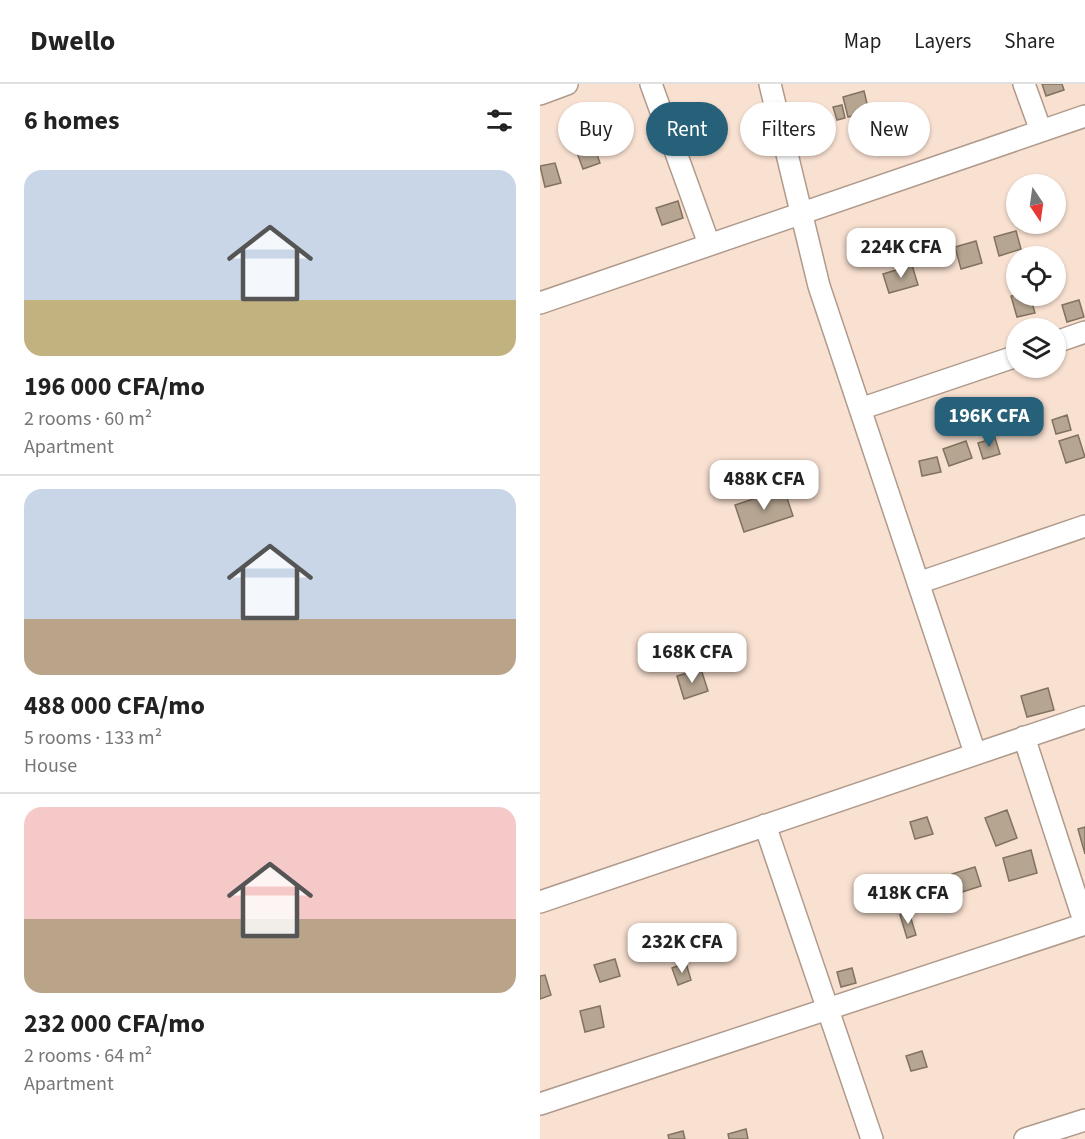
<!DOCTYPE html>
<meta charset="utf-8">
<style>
:root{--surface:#fff;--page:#f2f2f2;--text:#222;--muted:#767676;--line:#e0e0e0;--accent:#266179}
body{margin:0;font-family:"Source Sans 3",sans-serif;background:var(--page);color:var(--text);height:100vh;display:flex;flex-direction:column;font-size:22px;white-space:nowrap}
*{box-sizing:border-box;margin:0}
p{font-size:20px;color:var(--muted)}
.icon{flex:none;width:33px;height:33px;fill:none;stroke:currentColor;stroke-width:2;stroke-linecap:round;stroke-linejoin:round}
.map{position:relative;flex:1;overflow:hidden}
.details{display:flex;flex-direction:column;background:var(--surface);width:540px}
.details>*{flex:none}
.guide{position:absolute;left:18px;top:18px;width:436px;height:54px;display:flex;gap:12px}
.needle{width:39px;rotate:167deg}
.fabs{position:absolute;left:466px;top:90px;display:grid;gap:12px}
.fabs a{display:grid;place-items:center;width:60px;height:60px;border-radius:50%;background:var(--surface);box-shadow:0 2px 4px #0004;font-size:30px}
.price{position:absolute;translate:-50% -51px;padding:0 14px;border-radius:12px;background:#fff;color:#222;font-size:20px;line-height:39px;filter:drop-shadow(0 2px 3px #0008)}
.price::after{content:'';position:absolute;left:50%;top:36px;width:18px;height:14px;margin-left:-9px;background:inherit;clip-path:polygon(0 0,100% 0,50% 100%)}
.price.current{background:var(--accent);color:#fff}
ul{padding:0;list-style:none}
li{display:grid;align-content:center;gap:12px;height:318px;padding:0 24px}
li+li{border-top:2px solid var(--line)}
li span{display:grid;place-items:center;height:186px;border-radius:18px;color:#555}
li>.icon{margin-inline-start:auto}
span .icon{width:108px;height:108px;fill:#fffc;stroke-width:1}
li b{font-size:26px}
h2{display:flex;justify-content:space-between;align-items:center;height:72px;padding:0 24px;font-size:26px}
.pill{padding:0 21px;border-radius:27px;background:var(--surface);box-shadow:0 2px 4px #0004;font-size:21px;line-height:54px}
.pill.current{background:var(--accent);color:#fff}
header{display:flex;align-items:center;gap:36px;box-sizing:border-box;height:84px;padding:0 30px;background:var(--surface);border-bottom:2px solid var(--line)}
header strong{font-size:28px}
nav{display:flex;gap:33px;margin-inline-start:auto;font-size:21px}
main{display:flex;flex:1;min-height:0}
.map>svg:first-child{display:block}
.building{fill:#b5a591;stroke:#82725f;stroke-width:1.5}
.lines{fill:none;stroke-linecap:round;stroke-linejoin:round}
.street-casing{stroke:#b09a8b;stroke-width:24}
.street{stroke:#fff;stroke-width:21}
</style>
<header>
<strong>Dwello</strong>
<nav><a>Map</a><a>Layers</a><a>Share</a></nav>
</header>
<main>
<section class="details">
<h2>6 homes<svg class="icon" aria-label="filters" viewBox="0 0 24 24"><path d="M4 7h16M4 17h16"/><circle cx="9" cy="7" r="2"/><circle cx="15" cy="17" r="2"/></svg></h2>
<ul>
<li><span style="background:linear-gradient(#c9d6e8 70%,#c2b280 0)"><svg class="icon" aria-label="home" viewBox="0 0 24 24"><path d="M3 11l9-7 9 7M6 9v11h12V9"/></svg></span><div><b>196 000 CFA/mo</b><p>2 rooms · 60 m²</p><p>Apartment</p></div></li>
<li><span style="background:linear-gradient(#c9d6e8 70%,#b9a48a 0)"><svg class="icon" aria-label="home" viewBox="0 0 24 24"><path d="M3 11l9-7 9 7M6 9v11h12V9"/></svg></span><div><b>488 000 CFA/mo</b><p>5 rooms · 133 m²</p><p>House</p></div></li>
<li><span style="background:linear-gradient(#f6c9c9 60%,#b9a48a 0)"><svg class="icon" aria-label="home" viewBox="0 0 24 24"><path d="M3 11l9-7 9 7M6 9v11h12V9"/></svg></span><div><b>232 000 CFA/mo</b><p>2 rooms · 64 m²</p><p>Apartment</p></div></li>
</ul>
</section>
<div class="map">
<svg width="545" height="1055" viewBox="0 0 545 1055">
<rect width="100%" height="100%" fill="#f9e1d1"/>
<path class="building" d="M502,0H522L524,6L506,12Z
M324,7L329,28L308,33L303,13Z
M302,21L305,34L297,36L293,23Z
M276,33L281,50L264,54L260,38Z
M281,53L283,60L267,64L265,57Z
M53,59L60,79L43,85L36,66Z
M15,79L21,99L5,103L0,82Z
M138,117L143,134L122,141L116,124Z
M476,147L481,165L459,172L454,153Z
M436,157L442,179L421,185L415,163Z
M372,181L378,201L349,209L343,190Z
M477,211L490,212L495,229L477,233L471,212Z
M539,216L544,233L527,238L522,221Z
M527,331L531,346L516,350L512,336Z
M538,351L545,373L526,379L519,357Z
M455,354L460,370L443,375L438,359Z
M426,357L432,374L409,382L403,365Z
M397,373L401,388L382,392L379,377Z
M244,405L253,432L204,448L195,421Z
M161,585L168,607L144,615L137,592Z
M508,604L514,626L487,633L481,612Z
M467,726L477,754L456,762L445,734Z
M387,733L393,750L375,755L370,738Z
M545,743V770L538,745Z
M491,766L497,789L469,797L463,774Z
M435,783L441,802L419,809L412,790Z
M373,800L379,818L360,824L355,806Z
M369,828L376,851L367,854L360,831Z
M75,875L80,892L60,898L54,881Z
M146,879L151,896L138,901L132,884Z
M312,884L316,899L301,903L297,888Z
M5,891L11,911L0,915V892Z
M60,922L64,943L45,948L40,927Z
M382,967L387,983L371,987L366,972Z
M206,1045L208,1055H189L188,1050Z
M143,1047L145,1055H129L128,1051Z"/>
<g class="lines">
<defs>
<path id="street" d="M111,0L169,160
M230,0L279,202L435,669
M484,0L501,47
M0,10L27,0
M0,219L545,32
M516,258L545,248
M320,325L477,272
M378,499L545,442
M484,653L545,840
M225,741L332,1055
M0,818L545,633
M0,1020L545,840
M485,1055L545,1036"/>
</defs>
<use href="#street" class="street-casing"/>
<use href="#street" class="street"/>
</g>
</svg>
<div class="fabs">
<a><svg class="needle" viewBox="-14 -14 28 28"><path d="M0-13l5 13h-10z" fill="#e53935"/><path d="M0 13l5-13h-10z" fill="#767676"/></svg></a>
<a><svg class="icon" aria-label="locate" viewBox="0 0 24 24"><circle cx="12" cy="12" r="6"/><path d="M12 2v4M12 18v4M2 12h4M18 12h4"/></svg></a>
<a><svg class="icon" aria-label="layers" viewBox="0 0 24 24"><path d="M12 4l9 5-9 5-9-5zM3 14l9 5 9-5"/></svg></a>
</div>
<b class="price" style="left:361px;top:195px">224K CFA</b>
<b class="price current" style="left:449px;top:364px">196K CFA</b>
<b class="price" style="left:224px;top:427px">488K CFA</b>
<b class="price" style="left:152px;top:600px">168K CFA</b>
<b class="price" style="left:368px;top:841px">418K CFA</b>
<b class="price" style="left:142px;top:890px">232K CFA</b>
<div class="guide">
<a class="pill">Buy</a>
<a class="pill current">Rent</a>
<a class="pill">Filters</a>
<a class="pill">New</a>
</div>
</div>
</main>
